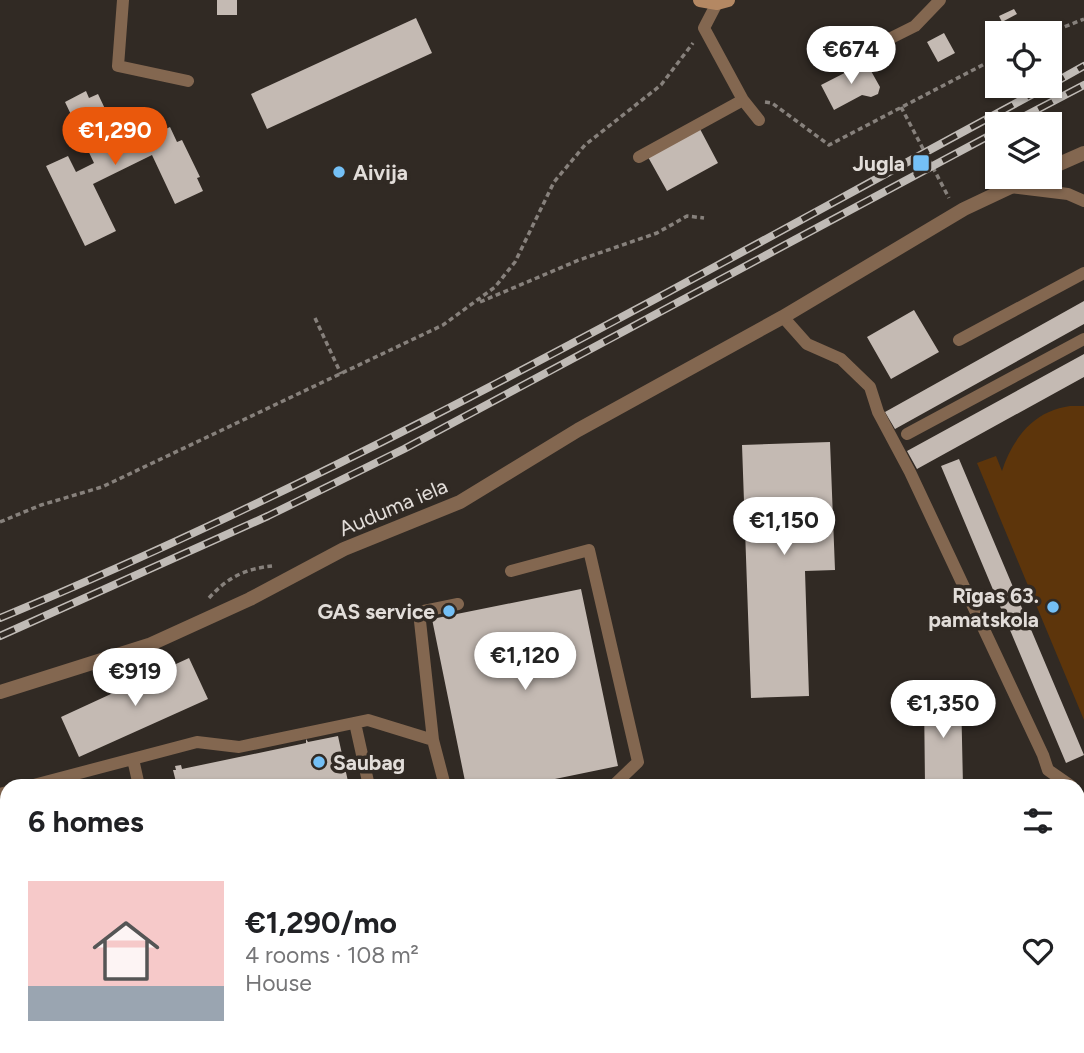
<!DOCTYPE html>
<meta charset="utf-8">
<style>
:root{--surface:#fff;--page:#f6f6f6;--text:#202124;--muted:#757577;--accent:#ea580c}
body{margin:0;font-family:Figtree,sans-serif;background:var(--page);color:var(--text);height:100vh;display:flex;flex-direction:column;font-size:26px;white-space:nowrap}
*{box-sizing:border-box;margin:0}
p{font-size:23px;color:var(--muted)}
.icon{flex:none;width:38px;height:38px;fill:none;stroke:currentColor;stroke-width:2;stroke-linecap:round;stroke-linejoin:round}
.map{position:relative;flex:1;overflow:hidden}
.side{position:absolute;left:0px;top:779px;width:1085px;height:275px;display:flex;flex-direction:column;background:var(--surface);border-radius:21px 21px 0 0;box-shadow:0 2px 5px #0004}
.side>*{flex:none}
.buttons{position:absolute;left:985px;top:21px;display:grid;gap:14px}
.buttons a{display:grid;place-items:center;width:77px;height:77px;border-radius:0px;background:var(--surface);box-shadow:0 2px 5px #0004;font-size:35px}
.price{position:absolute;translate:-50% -60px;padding:0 16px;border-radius:24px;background:#fff;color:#222;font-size:23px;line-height:46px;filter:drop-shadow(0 2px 4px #0008)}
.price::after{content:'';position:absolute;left:50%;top:42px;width:21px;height:16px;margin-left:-10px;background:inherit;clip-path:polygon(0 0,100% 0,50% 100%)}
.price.current{background:var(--accent);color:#fff}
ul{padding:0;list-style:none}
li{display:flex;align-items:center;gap:21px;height:175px;padding:0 28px}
li span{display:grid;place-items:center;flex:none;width:196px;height:140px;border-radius:0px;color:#555}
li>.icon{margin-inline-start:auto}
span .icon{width:84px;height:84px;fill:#fffc;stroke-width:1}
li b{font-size:30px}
h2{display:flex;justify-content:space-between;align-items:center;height:84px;padding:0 28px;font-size:30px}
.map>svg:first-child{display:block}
.green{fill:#5d350b}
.building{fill:#c4bab3}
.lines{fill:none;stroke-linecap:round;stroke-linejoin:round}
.path{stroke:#87817c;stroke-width:3.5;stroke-dasharray:5 3.5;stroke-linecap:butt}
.lane{stroke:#836750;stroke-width:12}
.street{stroke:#836750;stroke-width:14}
.secondary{stroke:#b48863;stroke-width:14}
.rail-casing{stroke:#c0bbb6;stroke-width:8}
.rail{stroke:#312a24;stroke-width:5;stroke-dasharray:16;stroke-linecap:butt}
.poi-dot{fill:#74c0f6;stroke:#312a24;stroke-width:2.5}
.labels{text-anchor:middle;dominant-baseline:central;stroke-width:7;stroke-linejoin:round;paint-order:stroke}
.poi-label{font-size:21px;font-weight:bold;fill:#e2ddd9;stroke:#312a24;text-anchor:end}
.street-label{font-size:21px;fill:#e2ddd9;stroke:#312a24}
</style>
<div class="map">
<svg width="1084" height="1053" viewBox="0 0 1084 1053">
<rect width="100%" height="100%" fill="#312a24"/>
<path class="green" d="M1070,406H1084V720L977,463L996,456L1002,471C1009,448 1025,422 1049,412C1055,409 1063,407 1070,406Z"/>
<path class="building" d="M217,0H237V15H217Z
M1014,9L1017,14L1002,22L999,16Z
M416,18L432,53L267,129L251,94Z
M944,33L955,53L938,62L927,42Z
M866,62L880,87L878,94L871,97L862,95L834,110L821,85Z
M86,91L89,98L98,94L124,149L170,127L177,142L182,140L200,177L197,178L203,191L175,204L152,155L93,184L116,231L85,246L46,166L68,156L76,172L94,163L65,102Z
M700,129L718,163L667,191L648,157Z
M1084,301V324L895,429L885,412Z
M914,310L939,352L891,379L867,337Z
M1084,354V377L917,469L907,451Z
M830,442L835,570L805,571L809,696L751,698L742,445Z
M959,459L1084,755L1066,763L941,466Z
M581,589L618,766L521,786H466L432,619Z
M189,658L208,699L79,757L61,717Z
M961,694L963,786H925L924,695Z
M338,736L349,786H177L173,770H176L175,766L181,765L182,769L306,743V739L308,742Z
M7,905V1046H175L176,1053H0V907Z
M232,1046H403L404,1050L388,1053H233Z
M459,1046H504L506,1053H460Z
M546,1046H869L871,1053H548Z
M1062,1046L1063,1053H1032V1052Z"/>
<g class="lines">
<path class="path" d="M1049,33L1084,19
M765,102L772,103L829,145L998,57
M901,107L949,198
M480,302L579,260L657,233L687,216L704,218
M315,318L341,374
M0,522L41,505L102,487L443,325L495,287L515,262L554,182L585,145L661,85L693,43
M209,598C228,577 245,569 272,566"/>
<path class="lane" d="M123,0L118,66L188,81
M839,64L915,26L940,0
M743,100L759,120
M639,157L743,100L704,28L717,3
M1010,187L1068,194L1084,201
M783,317L807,344L841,359L870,387L878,412L910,472L1043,755L1048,770L1071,786
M959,340L1084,273
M907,434L1084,339
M511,571L589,550L638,762L613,786
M355,723L369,786
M433,740L419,612L458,604
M133,759L139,786
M30,786L197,742L239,747L368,720L433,740L445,786
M0,794L7,792
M1078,795L1084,810
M197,1046L198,1053
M416,1046L417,1053"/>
<path class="street" d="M1050,168L1084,153
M0,692L149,645L250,599L344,549L460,502L578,430L783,317L964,209L1032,177"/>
<path class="secondary" d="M700,0L717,3L728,0"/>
<defs>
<path id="rail" d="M1050,85L1084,66
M1010,124L1084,85
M0,618C362,469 703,271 1048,86
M0,636L268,516L404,449L998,131"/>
</defs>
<use href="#rail" class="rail-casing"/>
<use href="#rail" class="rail"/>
</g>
<g class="poi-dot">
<rect x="912" y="154" width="18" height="18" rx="3.5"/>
<circle cx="339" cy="172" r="7"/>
<circle cx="1053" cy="607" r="7"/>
<circle cx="449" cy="611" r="7"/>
<circle cx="319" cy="762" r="7"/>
</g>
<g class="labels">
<g class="poi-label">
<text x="905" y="163">Jugla</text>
<text x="353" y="172" text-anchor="start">Aivija</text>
<text x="1039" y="595">Rīgas 63.<tspan x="1039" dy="24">pamatskola</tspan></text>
<text x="435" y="611">GAS service</text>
<text x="333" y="762" text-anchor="start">Saubag</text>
</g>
<g class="street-label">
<text transform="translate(393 507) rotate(-23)">Auduma iela</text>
</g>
</g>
</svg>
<div class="buttons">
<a><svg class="icon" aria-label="locate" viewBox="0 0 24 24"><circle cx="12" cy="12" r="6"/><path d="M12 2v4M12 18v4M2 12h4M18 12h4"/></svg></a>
<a><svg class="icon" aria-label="layers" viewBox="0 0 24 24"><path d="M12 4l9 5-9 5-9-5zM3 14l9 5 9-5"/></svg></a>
</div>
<b class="price" style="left:851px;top:86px">€674</b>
<b class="price current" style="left:115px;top:167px">€1,290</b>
<b class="price" style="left:784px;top:557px">€1,150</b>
<b class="price" style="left:525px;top:692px">€1,120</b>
<b class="price" style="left:135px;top:708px">€919</b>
<b class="price" style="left:943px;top:740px">€1,350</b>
<section class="side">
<h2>6 homes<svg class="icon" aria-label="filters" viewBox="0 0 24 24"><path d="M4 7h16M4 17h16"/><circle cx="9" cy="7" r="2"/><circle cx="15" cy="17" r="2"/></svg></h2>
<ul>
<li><span style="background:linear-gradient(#f6c9c9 75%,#9aa5b1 0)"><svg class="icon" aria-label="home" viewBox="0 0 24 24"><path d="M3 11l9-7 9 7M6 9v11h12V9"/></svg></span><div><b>€1,290/mo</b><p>4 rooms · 108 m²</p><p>House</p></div><svg class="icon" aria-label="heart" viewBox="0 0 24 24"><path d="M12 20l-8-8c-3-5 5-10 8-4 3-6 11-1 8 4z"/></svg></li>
</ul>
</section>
</div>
